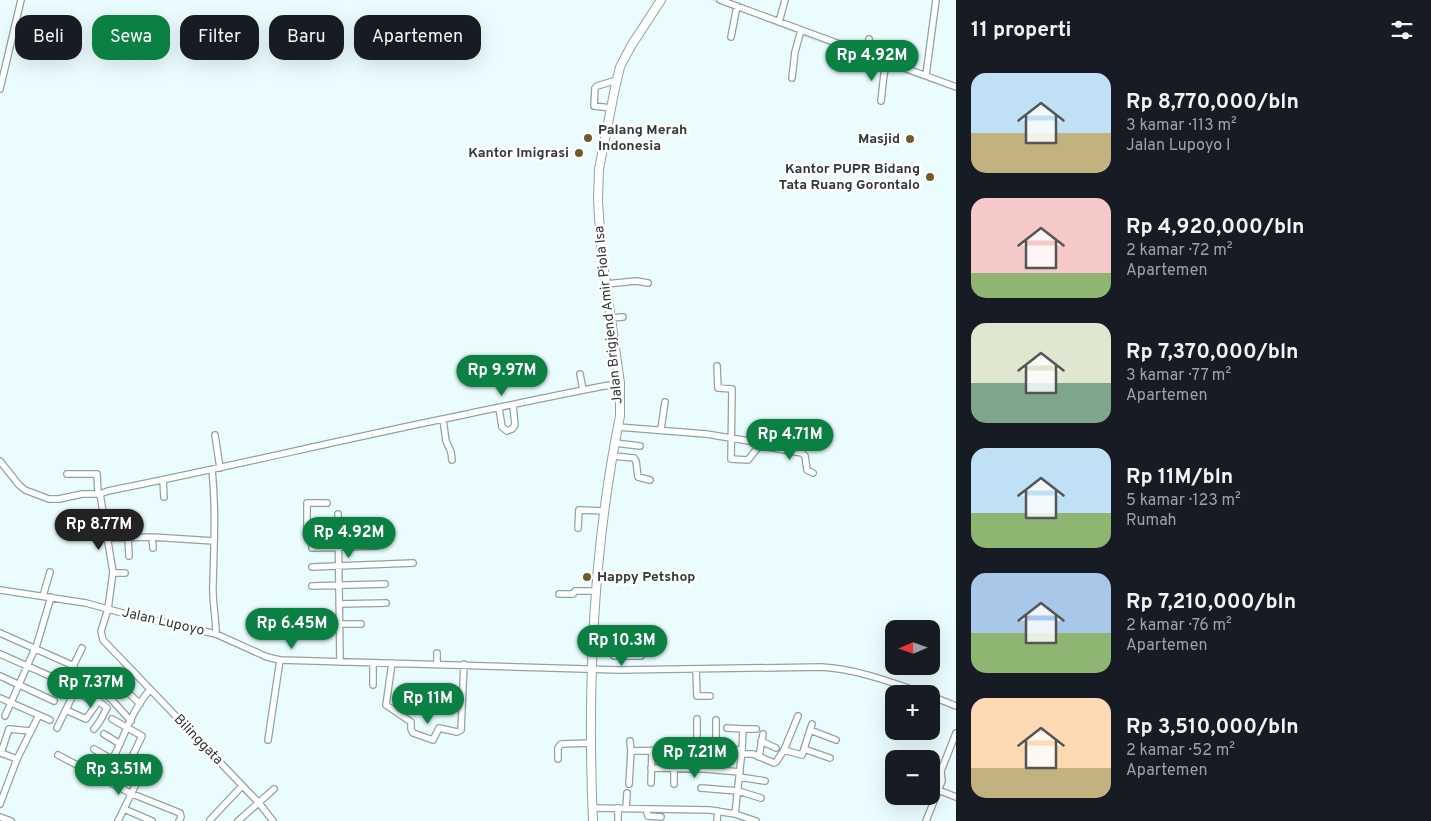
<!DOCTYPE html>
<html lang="id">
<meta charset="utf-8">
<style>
:root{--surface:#171b24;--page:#20242c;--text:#f1f3f6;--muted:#9ea1a6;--accent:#0b8043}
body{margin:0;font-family:Overpass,sans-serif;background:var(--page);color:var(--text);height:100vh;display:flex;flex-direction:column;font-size:19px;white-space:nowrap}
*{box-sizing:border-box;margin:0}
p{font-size:16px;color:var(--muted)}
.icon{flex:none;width:28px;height:28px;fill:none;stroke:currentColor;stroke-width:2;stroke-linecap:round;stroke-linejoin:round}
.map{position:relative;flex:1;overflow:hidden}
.panel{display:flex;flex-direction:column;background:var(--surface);width:475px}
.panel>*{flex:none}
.top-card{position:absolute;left:15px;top:15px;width:475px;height:45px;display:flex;gap:10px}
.needle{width:32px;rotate:268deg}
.tools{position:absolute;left:885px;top:620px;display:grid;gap:10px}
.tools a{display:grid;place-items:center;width:55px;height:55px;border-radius:10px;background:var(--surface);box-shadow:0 5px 20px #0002;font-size:25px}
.price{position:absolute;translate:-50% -42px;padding:0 11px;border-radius:18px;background:var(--accent);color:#fff;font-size:16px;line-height:32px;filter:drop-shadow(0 1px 2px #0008)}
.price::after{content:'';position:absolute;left:50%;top:30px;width:15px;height:11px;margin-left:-8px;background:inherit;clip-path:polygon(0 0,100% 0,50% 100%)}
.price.on{background:#222;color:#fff}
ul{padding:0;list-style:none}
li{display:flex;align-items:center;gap:15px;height:125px;padding:0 15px}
li span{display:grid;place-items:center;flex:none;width:140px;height:100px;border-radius:15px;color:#555}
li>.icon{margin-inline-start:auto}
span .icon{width:60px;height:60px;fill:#fffc;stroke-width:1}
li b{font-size:21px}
h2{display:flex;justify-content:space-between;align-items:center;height:60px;padding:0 15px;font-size:21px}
.chip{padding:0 18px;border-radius:15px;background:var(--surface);box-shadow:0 5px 20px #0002;font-size:18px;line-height:45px}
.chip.on{background:var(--accent);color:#fff}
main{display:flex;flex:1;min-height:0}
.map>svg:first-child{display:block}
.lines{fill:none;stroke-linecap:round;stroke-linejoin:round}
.stream{stroke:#c9dcf9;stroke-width:1}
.minor-casing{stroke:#8fa2a5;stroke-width:8}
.major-casing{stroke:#8fa2a5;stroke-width:10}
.minor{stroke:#fff;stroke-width:5.5}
.major{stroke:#fff;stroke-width:8}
.poi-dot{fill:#71592a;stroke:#fff;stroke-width:2}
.labels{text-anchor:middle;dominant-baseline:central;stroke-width:5;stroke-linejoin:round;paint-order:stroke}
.poi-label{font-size:14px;font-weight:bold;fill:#31393a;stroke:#fff;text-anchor:end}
.street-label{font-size:14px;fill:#31393a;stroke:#fff}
</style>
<main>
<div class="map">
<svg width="956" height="821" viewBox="0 0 956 821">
<rect width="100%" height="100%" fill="#ebfcfe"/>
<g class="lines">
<path class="stream" d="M712,0L734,9
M738,10L797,33
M801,35L884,65
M888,67L956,90"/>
<defs>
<path id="minor" d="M720,0L956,87
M779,22L785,0
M731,37L737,6
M867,53L869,39
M926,75L936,0
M792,78L795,52L801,30
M0,89L21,0
M881,101L884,74L892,47
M611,108L594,106L595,88L597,86L617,80
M607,129L637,132
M606,284L636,281L648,283
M610,318L623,317
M717,366L718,388L732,389L731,459L748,460L759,446
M580,374L583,390
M499,408L502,427L507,431L512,429L515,425L513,405
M618,427L706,434L749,441L761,446L802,453L805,456L807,470L813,473
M661,429L665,402
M215,435L220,468
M615,443L640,446
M613,456L634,458L636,461L638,477L650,480
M452,460L451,452L446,441L443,419C502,407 560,394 620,383
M0,461L19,485L25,490L49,499H59L82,494H100L108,491C220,469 331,442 443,419
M212,470C216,508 214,546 213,584C212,600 216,617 216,634
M67,474H97L98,494
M163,480L164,497
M100,494L113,572L108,609L101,631L103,640L259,803L273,821
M327,503H307V531L378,528
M338,514L340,662
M578,528L579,510L605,511
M152,537L153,548
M107,538L152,537L214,541
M128,538L129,556
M312,548L377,546
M312,567L413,563
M113,573H125
M312,586L385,584
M0,590L86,603L126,614L216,634L267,657L280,660L619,670L821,667C857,669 891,682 925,694
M559,594H573L575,591H595
M43,596L50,572
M339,604L386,603
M340,624H361
M0,633L74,666
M593,645L640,646L642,647L641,656H614L613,646
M0,654L59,680L96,704
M392,663L386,705L411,722V729L413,733L433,740L439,728L457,732L461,730L464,664
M437,664V653
M696,669L697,696H710
M107,672L140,704
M0,676L54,701
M64,685L82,648
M373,685V663
M100,690L112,700L131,721
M931,696L956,706
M0,698L50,720
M66,710L86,719L98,702
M5,716L37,644L51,597
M112,719L142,736L118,786
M697,719V750
M716,720V749
M57,728L75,691
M727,728L743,729
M9,729L31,731L17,759L1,753Z
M94,729L100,721L107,708L97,700
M810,730L836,740
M31,731L39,715
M104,734L120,744
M268,740L280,660
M630,741L631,751
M761,741L776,748
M94,749L113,760
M804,749L830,758
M742,750L743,729H756
M784,750L802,755L812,724
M741,754H753L774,763L776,762L784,750L798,716
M58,755L130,793L180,813L181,817L179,821
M759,757L763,734
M558,759V748L561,744L592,743
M651,768L705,769L740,772
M674,768V784
M102,777C121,751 128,713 150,690
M739,777L765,781
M651,783L652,751
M629,784L631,751L716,749L742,750L735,814
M701,788L738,791L761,798
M938,790L956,797
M0,804L17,759
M593,808L710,810L735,814L756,821
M124,809L152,821
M626,809L627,793
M646,809L648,816L661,817
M0,817L11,821
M210,820L242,786
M118,821L138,780
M238,821L274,789
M618,821V808
M717,821L718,811
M926,821L942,781L941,771L956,733"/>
<path id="major" d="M593,821C587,686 593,549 620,416V383L601,248L598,200L599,169L615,88L620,67L631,46L661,0"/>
</defs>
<use href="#minor" class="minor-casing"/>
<use href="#major" class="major-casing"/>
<use href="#minor" class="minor"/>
<use href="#major" class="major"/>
</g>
<g class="poi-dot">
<circle cx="588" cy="138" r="5"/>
<circle cx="910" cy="139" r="5"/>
<circle cx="579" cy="153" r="5"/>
<circle cx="930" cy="177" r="5"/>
<circle cx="587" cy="577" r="5"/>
</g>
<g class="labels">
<g class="poi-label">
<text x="598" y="130" text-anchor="start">Palang Merah<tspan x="598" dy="16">Indonesia</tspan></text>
<text x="900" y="139">Masjid</text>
<text x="569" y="153">Kantor Imigrasi</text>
<text x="920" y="169">Kantor PUPR Bidang<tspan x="920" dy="16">Tata Ruang Gorontalo</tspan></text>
<text x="597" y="577" text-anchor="start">Happy Petshop</text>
</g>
<g class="street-label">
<text transform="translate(609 315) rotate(-96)">Jalan Brigjend Amir Piola Isa</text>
<text transform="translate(163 622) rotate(13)">Jalan Lupoyo</text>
<text transform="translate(198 740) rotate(46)">Bilinggata</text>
</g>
</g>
</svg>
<div class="tools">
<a><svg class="needle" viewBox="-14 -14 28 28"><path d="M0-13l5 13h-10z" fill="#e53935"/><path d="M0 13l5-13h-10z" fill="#9ea1a6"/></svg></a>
<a>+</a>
<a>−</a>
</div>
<b class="price" style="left:872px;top:82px">Rp 4.92M</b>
<b class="price" style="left:502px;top:397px">Rp 9.97M</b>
<b class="price" style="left:790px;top:461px">Rp 4.71M</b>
<b class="price on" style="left:99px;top:551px">Rp 8.77M</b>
<b class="price" style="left:349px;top:559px">Rp 4.92M</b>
<b class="price" style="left:292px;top:650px">Rp 6.45M</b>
<b class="price" style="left:622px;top:667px">Rp 10.3M</b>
<b class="price" style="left:91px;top:709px">Rp 7.37M</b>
<b class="price" style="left:428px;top:725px">Rp 11M</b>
<b class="price" style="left:695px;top:779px">Rp 7.21M</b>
<b class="price" style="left:119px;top:796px">Rp 3.51M</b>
<div class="top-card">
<a class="chip">Beli</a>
<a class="chip on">Sewa</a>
<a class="chip">Filter</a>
<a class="chip">Baru</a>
<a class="chip">Apartemen</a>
</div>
</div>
<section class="panel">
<h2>11 properti<svg class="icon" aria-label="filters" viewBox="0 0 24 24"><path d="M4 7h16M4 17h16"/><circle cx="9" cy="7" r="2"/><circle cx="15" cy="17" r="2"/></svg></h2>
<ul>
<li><span style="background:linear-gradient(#bfe0f5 60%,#c2b280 0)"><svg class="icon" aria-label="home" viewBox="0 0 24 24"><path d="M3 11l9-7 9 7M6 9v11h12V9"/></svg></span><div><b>Rp 8,770,000/bln</b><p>3 kamar · 113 m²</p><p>Jalan Lupoyo I</p></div></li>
<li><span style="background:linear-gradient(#f6c9c9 75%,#8fb573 0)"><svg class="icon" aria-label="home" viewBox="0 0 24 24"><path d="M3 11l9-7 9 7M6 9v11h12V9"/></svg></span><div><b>Rp 4,920,000/bln</b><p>2 kamar · 72 m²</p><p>Apartemen</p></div></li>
<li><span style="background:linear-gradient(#dfe7d0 60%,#7fa58c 0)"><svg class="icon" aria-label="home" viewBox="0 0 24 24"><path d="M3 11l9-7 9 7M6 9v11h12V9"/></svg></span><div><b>Rp 7,370,000/bln</b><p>3 kamar · 77 m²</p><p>Apartemen</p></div></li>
<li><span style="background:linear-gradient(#bfe0f5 65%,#8fb573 0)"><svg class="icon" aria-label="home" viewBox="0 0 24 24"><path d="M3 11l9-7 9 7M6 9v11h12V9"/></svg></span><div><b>Rp 11M/bln</b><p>5 kamar · 123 m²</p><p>Rumah</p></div></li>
<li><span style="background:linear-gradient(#a9c7e8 60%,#8fb573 0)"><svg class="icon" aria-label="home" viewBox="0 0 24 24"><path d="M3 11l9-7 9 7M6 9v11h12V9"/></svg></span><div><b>Rp 7,210,000/bln</b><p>2 kamar · 76 m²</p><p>Apartemen</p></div></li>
<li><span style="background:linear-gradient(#ffd9b3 70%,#c2b280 0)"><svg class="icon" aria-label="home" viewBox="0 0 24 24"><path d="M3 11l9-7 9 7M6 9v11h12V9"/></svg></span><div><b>Rp 3,510,000/bln</b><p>2 kamar · 52 m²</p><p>Apartemen</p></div></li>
</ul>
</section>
</main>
